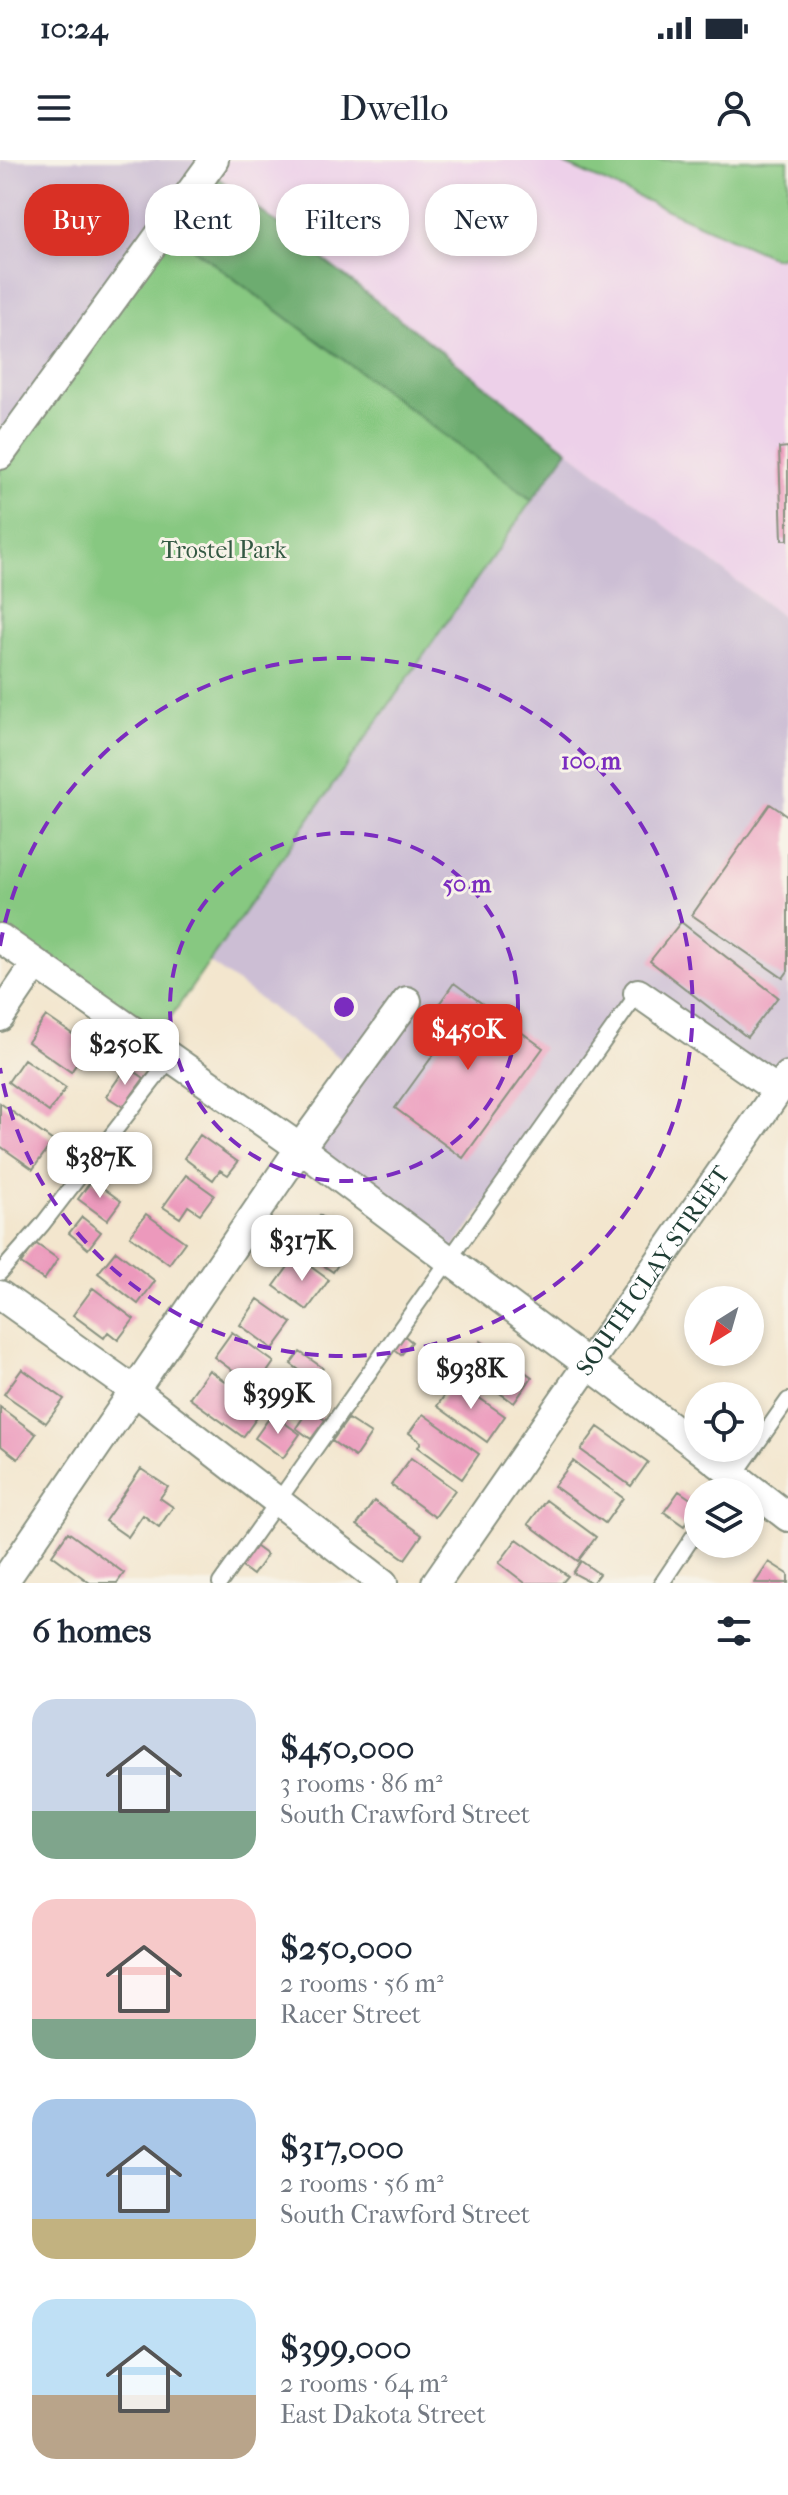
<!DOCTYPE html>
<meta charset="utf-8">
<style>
:root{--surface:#fff;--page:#f6f6f7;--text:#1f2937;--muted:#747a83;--accent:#d93025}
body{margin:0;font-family:"IM FELL French Canon",serif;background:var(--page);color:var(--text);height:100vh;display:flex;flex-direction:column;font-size:30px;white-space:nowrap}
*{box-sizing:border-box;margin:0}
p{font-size:26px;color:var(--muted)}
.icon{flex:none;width:44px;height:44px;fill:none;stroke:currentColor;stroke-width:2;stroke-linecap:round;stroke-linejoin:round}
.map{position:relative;height:1423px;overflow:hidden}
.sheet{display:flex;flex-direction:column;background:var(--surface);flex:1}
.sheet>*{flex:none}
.guide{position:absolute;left:24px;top:24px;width:740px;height:72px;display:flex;gap:16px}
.needle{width:52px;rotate:217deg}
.fabs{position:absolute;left:684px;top:1126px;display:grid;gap:16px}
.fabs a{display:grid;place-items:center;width:80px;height:80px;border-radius:50%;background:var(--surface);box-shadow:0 4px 12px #0003;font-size:40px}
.price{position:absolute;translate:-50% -68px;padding:0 18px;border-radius:16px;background:#fff;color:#222;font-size:26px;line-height:52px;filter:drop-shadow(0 2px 4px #0008)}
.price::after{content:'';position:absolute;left:50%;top:48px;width:24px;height:18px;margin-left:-12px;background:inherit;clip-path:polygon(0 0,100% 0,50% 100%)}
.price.current{background:var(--accent);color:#fff}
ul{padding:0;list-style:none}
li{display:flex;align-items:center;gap:24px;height:200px;padding:0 32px}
li span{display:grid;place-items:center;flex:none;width:224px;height:160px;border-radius:24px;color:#555}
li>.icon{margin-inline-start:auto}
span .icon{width:96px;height:96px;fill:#fffc;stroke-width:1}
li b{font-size:34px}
h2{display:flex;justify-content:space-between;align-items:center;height:96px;padding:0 32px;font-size:34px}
.tag{padding:0 28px;border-radius:32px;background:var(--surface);box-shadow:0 4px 12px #0003;font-size:28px;line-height:72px}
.tag.current{background:var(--accent);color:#fff}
.status{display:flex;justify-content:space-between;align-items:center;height:56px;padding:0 40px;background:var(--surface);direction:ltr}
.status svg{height:22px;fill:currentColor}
header{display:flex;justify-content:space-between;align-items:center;height:104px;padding:0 32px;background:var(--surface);font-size:36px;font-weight:600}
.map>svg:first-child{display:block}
.built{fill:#edd0e9}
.industrial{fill:#ccbed4}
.green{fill:#87c881;stroke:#53825a;stroke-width:2}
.forest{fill:#6dac6f;stroke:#467452;stroke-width:2}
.building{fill:#ec99bc}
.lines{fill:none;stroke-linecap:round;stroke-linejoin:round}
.service-casing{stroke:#899281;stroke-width:18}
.minor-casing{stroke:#899281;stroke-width:32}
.service{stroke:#fff;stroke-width:14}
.minor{stroke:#fff;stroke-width:28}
.ring{fill:none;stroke:#7b2cbf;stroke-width:4;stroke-dasharray:14 10}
.labels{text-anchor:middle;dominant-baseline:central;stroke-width:6;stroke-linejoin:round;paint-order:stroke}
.park-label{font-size:24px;fill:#345943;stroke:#f7f3e8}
.street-label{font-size:24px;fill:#1f3d34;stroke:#f7f3e8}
.centre{fill:#7b2cbf;stroke:#f7f3e8;stroke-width:4}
.ring-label{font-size:24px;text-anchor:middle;font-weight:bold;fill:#7b2cbf;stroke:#f7f3e8;stroke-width:6;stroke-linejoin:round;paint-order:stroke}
</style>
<div class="status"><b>10:24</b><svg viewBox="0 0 49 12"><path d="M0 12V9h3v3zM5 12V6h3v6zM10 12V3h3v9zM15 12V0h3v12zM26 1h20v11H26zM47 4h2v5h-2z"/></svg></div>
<header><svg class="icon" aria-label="menu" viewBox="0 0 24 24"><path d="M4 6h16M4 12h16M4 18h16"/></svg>Dwello<svg class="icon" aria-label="person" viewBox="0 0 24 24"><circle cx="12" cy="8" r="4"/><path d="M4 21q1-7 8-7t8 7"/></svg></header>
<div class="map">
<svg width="788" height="1423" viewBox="0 0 788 1423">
<rect width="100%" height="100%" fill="#f7f3e8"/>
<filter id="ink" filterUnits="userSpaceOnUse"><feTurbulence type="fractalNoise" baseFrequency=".0125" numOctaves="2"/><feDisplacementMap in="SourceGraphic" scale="16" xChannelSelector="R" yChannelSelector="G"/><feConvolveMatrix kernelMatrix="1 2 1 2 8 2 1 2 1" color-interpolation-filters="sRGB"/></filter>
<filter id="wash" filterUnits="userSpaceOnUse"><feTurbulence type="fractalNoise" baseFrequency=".006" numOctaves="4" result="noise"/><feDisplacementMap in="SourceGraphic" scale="32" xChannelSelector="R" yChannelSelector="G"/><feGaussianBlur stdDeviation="1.8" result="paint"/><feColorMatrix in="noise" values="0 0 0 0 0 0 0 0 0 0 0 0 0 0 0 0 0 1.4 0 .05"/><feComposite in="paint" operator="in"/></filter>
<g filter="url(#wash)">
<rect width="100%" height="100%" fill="#f3e6ce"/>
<path class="built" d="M214,0H555L775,98L788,95V461L208,10Z"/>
<path class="industrial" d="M0,0H214L0,295Z
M568,290L788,461V916L777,930L638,834L447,1098L300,988L356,910L209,802Z"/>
<path class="green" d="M555,0H788V95L775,98Z
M166,68L532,340L152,884L0,778V295Z"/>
<path class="forest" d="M208,10L568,290L532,340L166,68Z"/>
<g id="blocks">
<path class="building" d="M788,287V380H782L779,288Z
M770,644L788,656V811L783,818L692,755Z
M681,762L778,837L747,877L650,801Z
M454,823L543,888L463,998L395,948L452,869L432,854Z
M46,856L81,880L73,891L81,897L71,912L28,882Z
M24,899L66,928L49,952L8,922Z
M127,906L144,918L123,947L106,936Z
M0,943L53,981L33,1009L0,986Z
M200,975L238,1002L228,1015L220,1010L213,1020L184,998Z
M186,1015L214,1035L200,1054L188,1046L180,1058L163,1047Z
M92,1020L121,1041L107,1060L78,1039Z
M146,1054L185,1082L169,1104L130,1076Z
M320,1055L346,1074L331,1095L340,1102L333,1112L297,1087Z
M82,1057L101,1072L88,1089L69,1073Z
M35,1083L58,1099L44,1120L21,1104Z
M116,1091L155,1121L138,1144L98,1113Z
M296,1096L329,1120L307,1150L274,1126Z
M93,1128L134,1159L118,1180L108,1172L104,1178L73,1155Z
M258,1139L292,1163L273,1189L240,1165Z
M232,1172L274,1202L256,1228L214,1197Z
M401,1173L412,1182L401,1195L390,1186Z
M481,1181L532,1217L514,1243L463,1207Z
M300,1192L323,1208L314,1221L291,1204Z
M22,1209L64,1239L46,1263L4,1234Z
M209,1210L263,1249L243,1277L189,1238Z
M455,1221L505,1256L487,1282L437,1246Z
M0,1247L36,1274L18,1299L0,1285Z
M309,1249L325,1260L311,1279L296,1268Z
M272,1254L300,1274L283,1298L255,1278Z
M423,1254L479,1294L462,1319L418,1287L421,1282L409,1273Z
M348,1259L371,1274L355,1297L332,1281Z
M598,1267L648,1302L631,1326L581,1290Z
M411,1298L455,1330L435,1357L391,1325Z
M573,1301L623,1338L605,1363L554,1326Z
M141,1309L168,1327L160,1338L173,1347L159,1367L143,1355L128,1377L105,1361Z
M679,1331L698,1344L684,1366L664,1352Z
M546,1340L596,1377L578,1401L528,1364Z
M374,1341L422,1375L405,1399L357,1365Z
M68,1372L124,1413L117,1423H90L52,1395Z
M517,1379L568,1416L562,1423H525L499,1403Z
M252,1384L267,1395L253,1415L238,1404Z
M705,1384H729L721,1395Z
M581,1401L599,1414L592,1423L573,1413Z
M769,1402L788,1414V1423H755Z"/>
</g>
</g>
<g filter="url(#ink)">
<use href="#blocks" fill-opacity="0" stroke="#899281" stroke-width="2"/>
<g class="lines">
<defs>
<path id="service" d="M0,1113L42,1065L171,898
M723,1332L788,1240
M220,1423L638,833
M662,1423L698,1369"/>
<g id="minor">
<path d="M0,295L214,0"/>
<path d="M0,778L300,988L698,1287"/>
<path d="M638,833L777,930"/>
<path d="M0,857L36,804"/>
<path d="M0,1135L135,1231L383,1423"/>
<path d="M699,1288L788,1357"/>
<path d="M3,1423L300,988L407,841"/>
<path id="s1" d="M436,1423L788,916"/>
</g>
</defs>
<use href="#service" class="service-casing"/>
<use href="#minor" class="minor-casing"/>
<use href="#service" class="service"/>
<use href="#minor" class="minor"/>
</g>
</g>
<g class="ring">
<circle cx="344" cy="847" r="174"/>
<path d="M0 786A349 349 0 1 1 0 908"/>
</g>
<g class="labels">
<g class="park-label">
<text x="224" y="390">Trostel Park</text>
</g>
<g class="street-label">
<text stroke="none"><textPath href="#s1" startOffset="380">SOUTH CLAY STREET</textPath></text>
</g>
</g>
<circle cx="344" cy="847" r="12" class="centre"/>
<g class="ring-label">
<text x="591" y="609">100 m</text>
<text x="467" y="732">50 m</text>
</g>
</svg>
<div class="fabs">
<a><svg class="needle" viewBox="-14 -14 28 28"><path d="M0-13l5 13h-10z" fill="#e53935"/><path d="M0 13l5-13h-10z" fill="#747a83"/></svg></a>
<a><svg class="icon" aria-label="locate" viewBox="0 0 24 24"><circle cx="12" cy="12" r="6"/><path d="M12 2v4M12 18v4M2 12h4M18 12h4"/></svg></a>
<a><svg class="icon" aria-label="layers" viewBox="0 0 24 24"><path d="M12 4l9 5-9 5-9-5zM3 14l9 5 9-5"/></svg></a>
</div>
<b class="price current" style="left:468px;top:912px">$450K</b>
<b class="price" style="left:125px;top:927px">$250K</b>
<b class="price" style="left:100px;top:1040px">$387K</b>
<b class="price" style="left:302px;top:1123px">$317K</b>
<b class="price" style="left:471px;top:1251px">$938K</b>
<b class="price" style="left:278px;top:1276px">$399K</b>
<div class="guide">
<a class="tag current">Buy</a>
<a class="tag">Rent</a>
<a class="tag">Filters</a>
<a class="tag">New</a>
</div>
</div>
<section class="sheet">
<h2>6 homes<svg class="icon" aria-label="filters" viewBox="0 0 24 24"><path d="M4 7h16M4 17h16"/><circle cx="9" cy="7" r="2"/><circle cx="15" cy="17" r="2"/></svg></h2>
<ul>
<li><span style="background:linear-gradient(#c9d6e8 70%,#7fa58c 0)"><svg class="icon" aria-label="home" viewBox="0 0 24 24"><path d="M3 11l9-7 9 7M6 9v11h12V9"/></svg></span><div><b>$450,000</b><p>3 rooms · 86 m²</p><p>South Crawford Street</p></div></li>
<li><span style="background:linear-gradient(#f6c9c9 75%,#7fa58c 0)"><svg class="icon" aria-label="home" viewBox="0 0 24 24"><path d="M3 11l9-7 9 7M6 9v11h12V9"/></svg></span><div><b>$250,000</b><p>2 rooms · 56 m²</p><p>Racer Street</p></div></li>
<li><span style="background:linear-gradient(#a9c7e8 75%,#c2b280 0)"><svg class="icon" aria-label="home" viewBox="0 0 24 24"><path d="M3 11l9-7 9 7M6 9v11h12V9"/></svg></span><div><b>$317,000</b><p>2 rooms · 56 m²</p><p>South Crawford Street</p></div></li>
<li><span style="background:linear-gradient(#bfe0f5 60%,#b9a48a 0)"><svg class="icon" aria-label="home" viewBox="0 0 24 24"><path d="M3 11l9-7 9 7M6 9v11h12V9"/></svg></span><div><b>$399,000</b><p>2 rooms · 64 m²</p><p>East Dakota Street</p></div></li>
</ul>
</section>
